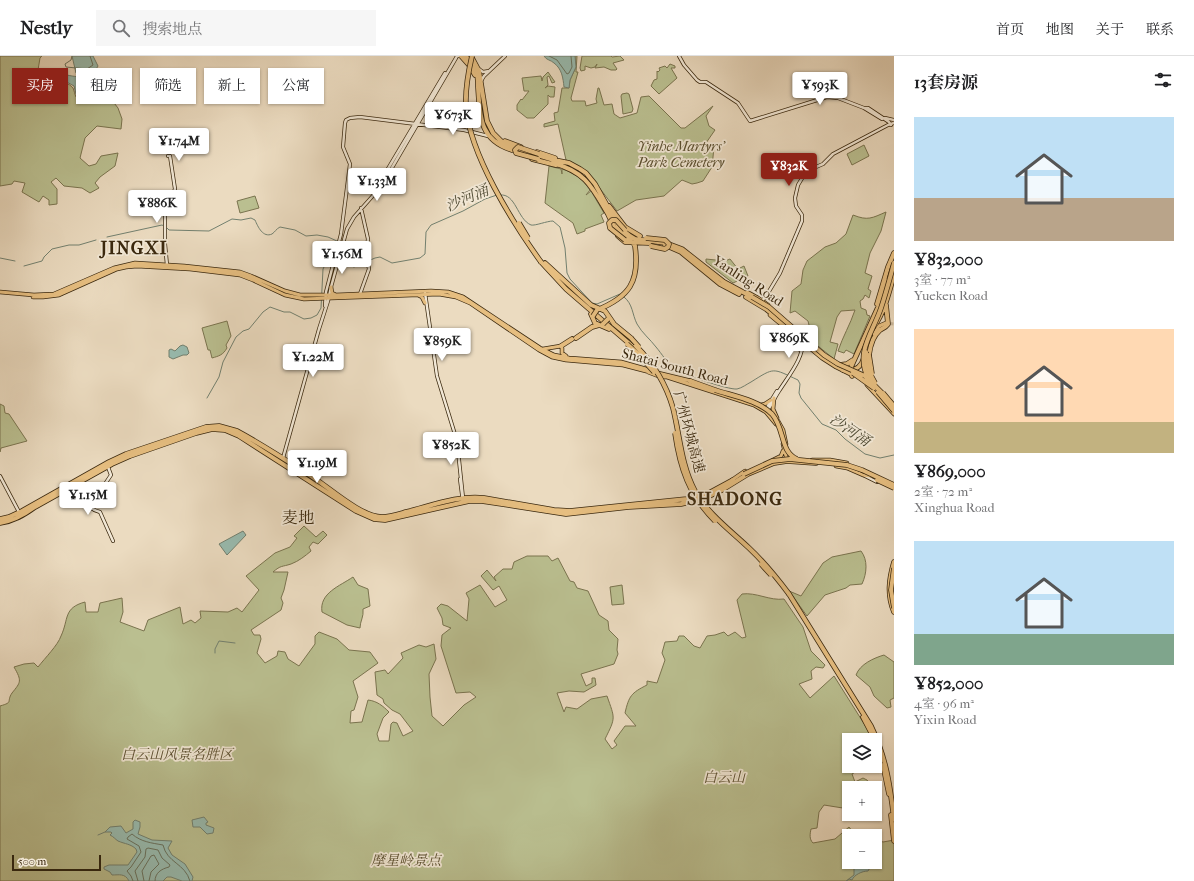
<!DOCTYPE html>
<html lang="zh">
<meta charset="utf-8">
<style>
:root{--surface:#fff;--page:#f6f6f6;--text:#202124;--muted:#757577;--line:#e0e0e0;--accent:#8f2418}
body{margin:0;font-family:"IM FELL French Canon","Noto Serif SC",serif;background:var(--page);color:var(--text);height:100vh;display:flex;flex-direction:column;font-size:15px;white-space:nowrap}
*{box-sizing:border-box;margin:0}
p{font-size:13px;color:var(--muted)}
.icon{flex:none;width:22px;height:22px;fill:none;stroke:currentColor;stroke-width:2;stroke-linecap:round;stroke-linejoin:round}
.map{position:relative;flex:1;overflow:hidden}
.drawer{display:flex;flex-direction:column;background:var(--surface);width:300px}
.drawer>*{flex:none}
.banner{position:absolute;left:12px;top:12px;width:380px;height:36px;display:flex;gap:8px}
.buttons{position:absolute;left:842px;top:677px;display:grid;gap:8px}
.buttons a{display:grid;place-items:center;width:40px;height:40px;border-radius:0px;background:var(--surface);box-shadow:0 1px 3px #0004;font-size:20px}
.scale{position:absolute;left:12px;bottom:10px;width:89px;box-sizing:border-box;padding-left:4px;border:2px solid #3a280e;border-top:0;font-size:11px;line-height:14px;white-space:nowrap;color:#3a280e;-webkit-text-stroke:3px #f2e8d6;paint-order:stroke}
.price{position:absolute;translate:-50% -34px;padding:0 9px;border-radius:4px;background:#fff;color:#222;font-size:13px;line-height:26px;filter:drop-shadow(0 1px 2px #0008)}
.price::after{content:'';position:absolute;left:50%;top:24px;width:12px;height:9px;margin-left:-6px;background:inherit;clip-path:polygon(0 0,100% 0,50% 100%)}
.price.current{background:var(--accent);color:#fff}
ul{padding:0;list-style:none}
li{display:grid;align-content:center;gap:8px;height:212px;padding:0 20px}
li span{display:grid;place-items:center;height:124px;border-radius:0px;color:#555}
li>.icon{margin-inline-start:auto}
span .icon{width:72px;height:72px;fill:#fffc;stroke-width:1}
li b{font-size:17px}
h2{display:flex;justify-content:space-between;align-items:center;height:48px;padding:0 20px;font-size:17px}
.tag{padding:0 14px;border-radius:0px;background:var(--surface);box-shadow:0 1px 3px #0004;font-size:14px;line-height:36px}
.tag.current{background:var(--accent);color:#fff}
header{display:flex;align-items:center;gap:24px;box-sizing:border-box;height:56px;padding:0 20px;background:var(--surface);border-bottom:1px solid var(--line)}
header strong{font-size:19px}
nav{display:flex;gap:22px;margin-inline-start:auto;font-size:14px}
.search{width:280px;height:36px;background:var(--page);display:flex;align-items:center;gap:10px;box-sizing:border-box;padding:0 14px;border-radius:0px;color:var(--muted);font-size:15px}
main{display:flex;flex:1;min-height:0}
.map>svg:first-child{display:block}
.green{fill:#babf90;stroke:#7a744f}
.water{fill:#98bbaf;stroke:#72806f}
.lines{fill:none;stroke-linecap:round;stroke-linejoin:round}
.shore{stroke:#69725e;stroke-width:1}
.stream{stroke:#72806f;stroke-width:1}
.primary-tunnel{stroke:#c8b79c;stroke-width:3;stroke-dasharray:3 1.5;stroke-linecap:butt}
.secondary-casing{stroke:#3a280e;stroke-width:4}
.primary-casing{stroke:#3a280e;stroke-width:4.5}
.highway-casing{stroke:#3a280e;stroke-width:5.5}
.secondary{stroke:#f2e8d6;stroke-width:2.5}
.primary{stroke:#e6be80;stroke-width:3}
.highway{stroke:#e6be80;stroke-width:4}
.highway-bridge-casing{stroke:#3a280e;stroke-width:5.5;stroke-linecap:butt}
.highway-bridge{stroke:#e6be80;stroke-width:4}
.labels{text-anchor:middle;dominant-baseline:central;stroke-width:3.5;stroke-linejoin:round;paint-order:stroke}
.park-label{font-size:14px;font-style:italic;fill:#5a4e2e;stroke:#f2e8d6}
.street-label{font-size:14px;fill:#3a280e;stroke:#f2e8d6}
.water-label{font-size:15px;font-style:italic;fill:#524d36;stroke:#f2e8d6}
.quarter-label{font-size:16px;fill:#3a280e;stroke:#f2e8d6}
.district-label{font-size:18px;font-weight:bold;letter-spacing:1px;fill:#3a280e;stroke:#f2e8d6}
</style>
<header>
<strong>Nestly</strong>
<div class="search"><svg class="icon" aria-label="search" viewBox="0 0 24 24"><circle cx="10" cy="10" r="6"/><path d="M15 15l6 6"/></svg>搜索地点</div>
<nav><a>首页</a><a>地图</a><a>关于</a><a>联系</a></nav>
</header>
<main>
<div class="map">
<svg width="894" height="825" viewBox="0 0 894 825">
<rect width="100%" height="100%" fill="#ebdbc0"/>
<filter id="stains"><feTurbulence type="fractalNoise" baseFrequency=".005" numOctaves="4"/><feColorMatrix values="0 0 0 0 .2 0 0 0 0 .09 0 0 0 0 .02 0 0 0 .5 -.17"/></filter>
<radialGradient id="worn" r=".72"><stop offset=".6" stop-color="#630" stop-opacity="0"/><stop offset="1" stop-color="#630" stop-opacity=".3"/></radialGradient>
<path class="green" d="M0,0H42L40,2L37,20C49,27 65,22 73,32C74,34 75,39 76,41L103,38L111,43L118,52L122,63L121,73L97,70L85,82L80,102L89,110L96,108L101,100L118,97L115,110L100,121L95,127L99,132L90,137L82,132L64,130L56,122L51,126L57,133V148L49,149V144L43,140L39,146L22,136L25,127L14,125L12,128L0,130Z
M575,0H577L576,16H578L571,42L572,45H585L586,50L597,47L596,43L598,32H599L604,49L612,48L614,58L620,62L637,57L641,41L649,40L681,72H685L713,50L706,60L709,70L715,74L706,87L714,91L712,111L703,125L697,127L692,128L682,124L664,140L636,144L617,155L598,130L578,110L566,104L558,68L544,71V68L555,65L554,57L558,56L562,32H569L570,24L576,11Z
M582,0H611L612,1L620,0L624,4L613,7L617,13L616,14H611L604,11L595,12L597,8L595,11L591,12L585,10V14L581,15L580,12Z
M670,8L675,10V12H671L677,22L659,38L651,30L654,24L657,23V15L658,16L660,14L659,12L665,10L667,12Z
M548,16L555,26L552,27L549,20L547,21L548,29L545,32L548,30L555,31L554,41H550L548,39V48L534,62H527L517,54V49L521,43L522,44L529,35H524L522,22L541,20L542,25L543,21Z
M627,37L629,38L633,53L632,56L623,58L621,40L622,38Z
M864,89L869,100L852,109L847,98Z
M549,110L561,113L562,118V113C575,117 582,123 590,134L586,139L591,135L604,157L601,159L604,166L585,173V175L577,178L573,167L545,147Z
M255,140L259,152L240,157L237,145Z
M886,156L881,175L870,197L865,217L872,220L868,233L871,235L869,242L865,239L863,243L860,245L861,252L866,254L867,259L870,260L854,298L846,294L844,297L838,295C843,280 850,269 855,254L841,255L837,261L830,286L838,288L834,303L802,277L809,269L808,265L795,255L790,257L792,235L801,228L803,214L807,205L825,191L836,187L846,178L853,159C868,165 872,162 886,156Z
M706,203L725,205L730,203L738,213L744,210L748,220L733,227L706,206Z
M227,265L231,280L226,289L227,292C223,299 219,300 212,302L210,294H208L202,272Z
M0,348L4,350L5,357L9,358L27,385L1,392L0,396Z
M304,470L316,481L323,475L327,479L318,488L313,486L309,491L311,495C305,500 299,505 291,508C282,511 281,509 273,516H288L284,534L281,542L283,547L281,554L251,574L254,579H260L261,583L257,597L265,607L277,600L278,595L285,596L288,603L299,610L315,588V580L319,576L337,583L349,594L370,596L378,607L353,625L358,641L354,654L351,655L350,667L362,666L368,644C377,645 383,650 389,656L383,662L377,678L379,685H389L391,668L393,666L397,667L403,680L413,675L400,658L392,654L384,647L383,643L377,639L375,616L385,614L388,618L403,602L401,597L419,589L426,591L434,588L436,603L429,618L430,641L432,660L443,670L464,649L476,641L470,636L456,637L441,590L442,579L451,572L443,569L442,562L437,552L441,548L448,550L467,565L469,543L466,537L480,529L495,551L507,544L499,530L493,534L481,520L487,514L496,525L494,521L503,513H512L514,506L527,500H548L552,505L558,502L570,525L574,526L577,532L588,535L599,559L608,565L609,574L618,583L617,594L618,598L614,608L581,618L586,630L592,627V622H595L596,629L584,636L569,635L557,637L564,656L566,651L577,653L591,643L607,640C615,663 616,661 605,683L612,693L617,689L614,685L625,670H636L625,657C629,640 631,637 647,629V625L657,627L665,604L662,597L665,586L677,585L679,580H684L694,590L700,592L707,580L715,579L724,576L728,580L735,576L742,582L746,581L737,544L742,538C756,536 770,545 784,543L803,571L811,595L825,609L823,612L816,611L811,615L812,623L799,628L810,642L834,620L868,674L871,684H849V710H865L852,718L855,726L863,722L867,724L873,732H849V753L824,749L819,756L817,772L811,773C810,778 809,783 813,787L835,783L849,771L856,780H849V806H875V783L883,786L894,784V825H0V650C14,646 6,646 12,637C21,626 22,625 14,611L24,608L34,607L38,611C45,602 58,589 61,580C69,563 63,552 85,546L86,556H98L100,547L122,542L123,556L120,566L144,575L148,564L180,551L183,568L191,564L195,567L201,562L200,555L228,556L237,552L242,556L259,534L246,520L275,497L290,491L297,482L294,480Z
M861,495C868,504 867,517 862,528L850,529L846,532L825,539L807,560L789,535L801,540L823,507L832,501Z
M353,521L358,529L368,533L370,550L363,553C364,561 360,565 360,572L347,569L322,556C319,537 340,530 353,521Z
M622,529L624,548L612,549L610,531Z
M884,599L894,606V642L890,644L891,651L887,652L874,640L870,631L856,619C860,608 874,602 884,599Z"/>
<path class="water" d="M72,0H93L98,10L95,15H92L86,20H85L84,17H76Z
M544,0H575L576,11L570,24L569,32L564,31C563,22 562,13 554,7C551,4 546,4 544,0Z
M67,19C79,22 82,18 84,33L79,40L76,38L74,30L63,24V21Z
M183,289L187,291L189,297L187,299H183L173,303L169,301V294L171,293L175,295L180,290Z
M243,475L246,479L227,499L219,488Z
M204,761L208,766L206,767V769L214,772L213,777L207,778L200,771H193L192,764Z
M135,764L140,766V771L138,778L152,784L172,785L168,792L172,799L185,808L193,821L192,825H182L171,821H167L163,825H129C125,817 119,819 112,819L110,816L104,813V811L109,809H128L137,796L136,793C131,788 125,788 118,785C115,783 114,781 110,779L112,777L111,776H105L110,771L121,770L126,777L133,773V766Z
M854,806L860,808L869,806L871,810L868,815C862,815 854,819 852,824L849,823L847,825H846L854,819Z"/>
<g class="lines">
<path class="shore" d="M72,0L71,4L65,8L66,11L87,13L93,9L90,0
M549,0L557,4L567,18L569,17L572,11L571,0
M133,825L131,820L127,815L131,811L141,796L139,790L127,783L128,781L132,778C141,786 152,787 163,789C167,807 185,807 190,825
M138,825L135,815L145,801L146,793L148,792L158,794L162,802L170,809L169,811C161,813 155,817 155,825
M144,825L142,815L151,800L154,799L159,808L151,816L149,825"/>
<path class="stream" d="M500,139C516,137 517,163 531,169C535,170 547,165 553,165L560,171L565,192L567,217L570,223L592,247L597,248L620,238
M167,172L169,174L209,175L232,163L241,164L251,162L255,164C258,171 263,182 272,178C275,176 276,173 280,171L295,174L306,180L317,179L328,181L337,185
M107,181L162,169L164,170
M340,187L345,189L346,201L351,210L354,211L375,202L380,201L392,207L420,202L425,198L426,176L431,169L463,155L485,143L497,139
M0,202L15,205
M24,210L42,205L44,201L52,193L69,189H79L96,184
M624,241C633,248 632,258 637,268C642,277 650,283 656,291C662,298 667,307 674,312C682,318 728,334 737,333C742,332 747,328 751,326C775,311 772,312 798,324L800,328L799,337L801,342L822,368L836,374L845,383L865,398L880,402L894,399
M207,342L219,321L223,306L236,281L243,275L249,273L263,256L270,251L284,256H290L304,263L311,262L317,259L321,252L323,213L326,207L334,201H346
M215,597V593L219,585L235,587
M98,779L105,776"/>
<path class="primary-tunnel" d="M886,224L893,209
M886,267L894,268"/>
<defs>
<path id="secondary" d="M679,0L684,9L697,24L700,26H706L738,47L750,65L827,41L838,42L864,52H868L889,66L891,69
M479,13L483,16L489,15
M481,25L484,20L505,0
M864,52L882,63
M885,62L894,64
M386,122H384L383,121L445,17
M348,124L350,108L343,91L345,67L346,64L350,62L360,61L464,74L488,80
M167,209L165,188V159L175,133L170,100H168
M425,237L437,320L457,385L463,442
M360,238L369,213L366,198L368,183L361,152
M762,244L765,242L780,217L802,165V159L796,150L795,142L798,129L804,119L809,114L823,108L833,98L888,69L894,67
M325,250L326,236L341,178L348,124C358,106 375,127 387,116
M794,280L799,286L800,294
M766,353L777,335
M768,354C772,348 775,341 779,335C789,319 805,301 803,281
M283,402L319,273L328,245L331,231L347,173L354,161L378,134L386,122L456,2L457,0H461
M0,420L19,456
M865,420L877,426
M460,423L463,446
M76,427C83,440 84,452 100,456L113,485
M90,453L94,443L101,434L111,419L108,411"/>
<path id="primary" d="M331,231L332,237L336,239
M0,236L34,239L54,238L114,212L135,207L184,210L240,216L251,220L285,235L300,239H336L431,235L448,236L463,241L540,292L554,299L569,302L621,306L653,315
M747,236L758,242L768,249
M418,239L422,241L425,247
M33,241H43L59,239L117,213L126,211L137,210L190,213L240,219L253,224L285,239L304,243L439,238L456,241L470,247L539,294L552,301L566,304L623,309L650,316
M880,247L886,224
M770,259L822,302L836,311L852,319
M874,278L879,270L886,267
M562,292V297L566,300
M543,293L561,290
M648,316L661,321H667
M658,317L691,325
M667,321L754,349L766,356L776,368
M867,329L894,358
M774,342L773,353L777,362
M761,349L765,348L771,344
M778,365L783,374L786,388
M783,388L787,404
M773,404L781,400L783,395
M812,404H830L847,407
M836,410L847,412L863,419L871,420
M732,424L745,415
M893,528L894,538"/>
<path id="highway" d="M461,0L469,9L475,19
M465,0C470,4 474,10 476,15C478,20 478,26 478,31C480,60 479,84 512,94
M471,0L479,15L487,65L493,77L501,85L514,92L554,104L569,107L580,113L586,117L595,128L619,171L630,180L635,183L666,187L682,193L724,226L752,241
M505,85L521,91
M537,96L555,102
M532,103L556,109
M553,107C586,116 592,131 608,158C610,162 612,168 615,172C620,179 633,184 635,190C640,226 629,241 597,254
M609,150L625,171L640,180
M618,180L625,186L649,187
M665,189L681,196L720,228L739,238
M541,206L566,233L632,290
M545,207L591,249L605,255L614,268L631,282
M746,241L766,253L784,267
M877,248L888,211L894,197
M591,258L595,267L609,273
M875,269C885,255 889,235 894,219
M576,282L592,271L599,269
M561,290L572,283
M869,299C870,291 873,280 880,274C883,272 885,272 888,268L886,249
M840,309L847,308L853,304
M843,314C853,316 861,312 864,302
M852,320L851,311L880,247
M690,325L715,334
M0,463L9,461L22,455L109,406L126,398L206,371L219,370L237,375C263,389 289,406 314,422C332,434 362,461 382,461C390,461 399,458 406,456C431,450 458,439 484,442L554,454L570,455L687,443L709,437L733,424
M0,467C14,465 24,459 35,451L112,408L130,400L196,377L212,373L225,374L239,380L356,455L374,463L385,464L469,445H482L566,458L628,451L681,448L705,442L722,434L748,418L774,407L787,405L816,407
M894,506C889,523 887,539 894,556
M789,538L871,670C886,701 890,729 894,763
M863,661L875,684
M883,709L889,738
M891,759L894,785"/>
</defs>
<use href="#secondary" class="secondary-casing"/>
<use href="#primary" class="primary-casing"/>
<use href="#highway" class="highway-casing"/>
<use href="#secondary" class="secondary"/>
<use href="#primary" class="primary"/>
<use href="#highway" class="highway"/>
<defs>
<path id="highway-bridge" d="M472,0C468,17 465,33 466,51C470,99 513,167 541,206
M538,103L516,97L515,94L518,91L539,98
M519,167L528,182
M646,182L665,184L669,188L668,191L665,193L651,190
M625,184L610,172L609,167L612,164H616L625,174
M752,241L769,251L824,299L838,308L865,320L883,338
M593,260L597,254
M603,268L608,263
M631,282L639,291
M627,288L638,298L654,316
M636,290C654,308 666,328 673,352C680,380 681,409 695,435C708,458 730,474 749,492C764,506 777,522 789,538
M866,296L867,312L875,327
M869,299L872,318
M853,317L874,332
M868,322C855,296 873,276 881,252C886,237 890,222 894,207
M715,334C733,340 758,344 772,358C785,373 780,396 797,403
M878,336L894,355
M883,337L894,350
M675,377C680,412 689,439 715,465
M744,418L772,405L790,403L847,409L862,414L894,429
M877,424L894,432
M761,508L771,519
M894,512L891,534L894,552"/>
</defs>
<use href="#highway-bridge" class="highway-bridge-casing"/>
<use href="#highway-bridge" class="highway-bridge"/>
</g>
<g class="labels">
<g class="park-label">
<text x="681" y="90">Yinhe Martyrs'<tspan x="681" dy="16">Park Cemetery</tspan></text>
<text x="177" y="698">白云山风景名胜区</text>
<text x="724" y="721">白云山</text>
<text x="406" y="804">摩星岭景点</text>
</g>
<g class="street-label">
<text transform="translate(748 225) rotate(33)">Yanling Road</text>
<text transform="translate(675 311) rotate(15)">Shatai South Road</text>
<text transform="translate(689 376) rotate(75)">广州环城高速</text>
</g>
<g class="water-label">
<text transform="translate(467 142) rotate(-23)">沙河涌</text>
<text transform="translate(850 374) rotate(34)">沙河涌</text>
</g>
<g class="quarter-label">
<text x="298" y="461">麦地</text>
</g>
<g class="district-label">
<text x="134" y="192">JINGXI</text>
<text x="735" y="443">SHADONG</text>
</g>
</g>
<rect width="100%" height="100%" filter="url(#stains)"/>
<rect width="100%" height="100%" fill="url(#worn)"/>
</svg>
<div class="buttons">
<a><svg class="icon" aria-label="layers" viewBox="0 0 24 24"><path d="M12 4l9 5-9 5-9-5zM3 14l9 5 9-5"/></svg></a>
<a>+</a>
<a>−</a>
</div>
<div class="scale">500 m</div>
<b class="price" style="left:820px;top:50px">¥593K</b>
<b class="price" style="left:453px;top:80px">¥673K</b>
<b class="price" style="left:179px;top:106px">¥1.74M</b>
<b class="price current" style="left:789px;top:131px">¥832K</b>
<b class="price" style="left:377px;top:146px">¥1.33M</b>
<b class="price" style="left:157px;top:168px">¥886K</b>
<b class="price" style="left:342px;top:219px">¥1.56M</b>
<b class="price" style="left:789px;top:303px">¥869K</b>
<b class="price" style="left:442px;top:306px">¥859K</b>
<b class="price" style="left:313px;top:322px">¥1.22M</b>
<b class="price" style="left:451px;top:410px">¥852K</b>
<b class="price" style="left:317px;top:428px">¥1.19M</b>
<b class="price" style="left:88px;top:460px">¥1.15M</b>
<div class="banner">
<a class="tag current">买房</a>
<a class="tag">租房</a>
<a class="tag">筛选</a>
<a class="tag">新上</a>
<a class="tag">公寓</a>
</div>
</div>
<section class="drawer">
<h2>13套房源<svg class="icon" aria-label="filters" viewBox="0 0 24 24"><path d="M4 7h16M4 17h16"/><circle cx="9" cy="7" r="2"/><circle cx="15" cy="17" r="2"/></svg></h2>
<ul>
<li><span style="background:linear-gradient(#bfe0f5 65%,#b9a48a 0)"><svg class="icon" aria-label="home" viewBox="0 0 24 24"><path d="M3 11l9-7 9 7M6 9v11h12V9"/></svg></span><div><b>¥832,000</b><p>3室 · 77 m²</p><p>Yueken Road</p></div></li>
<li><span style="background:linear-gradient(#ffd9b3 75%,#c2b280 0)"><svg class="icon" aria-label="home" viewBox="0 0 24 24"><path d="M3 11l9-7 9 7M6 9v11h12V9"/></svg></span><div><b>¥869,000</b><p>2室 · 72 m²</p><p>Xinghua Road</p></div></li>
<li><span style="background:linear-gradient(#bfe0f5 75%,#7fa58c 0)"><svg class="icon" aria-label="home" viewBox="0 0 24 24"><path d="M3 11l9-7 9 7M6 9v11h12V9"/></svg></span><div><b>¥852,000</b><p>4室 · 96 m²</p><p>Yixin Road</p></div></li>
</ul>
</section>
</main>
